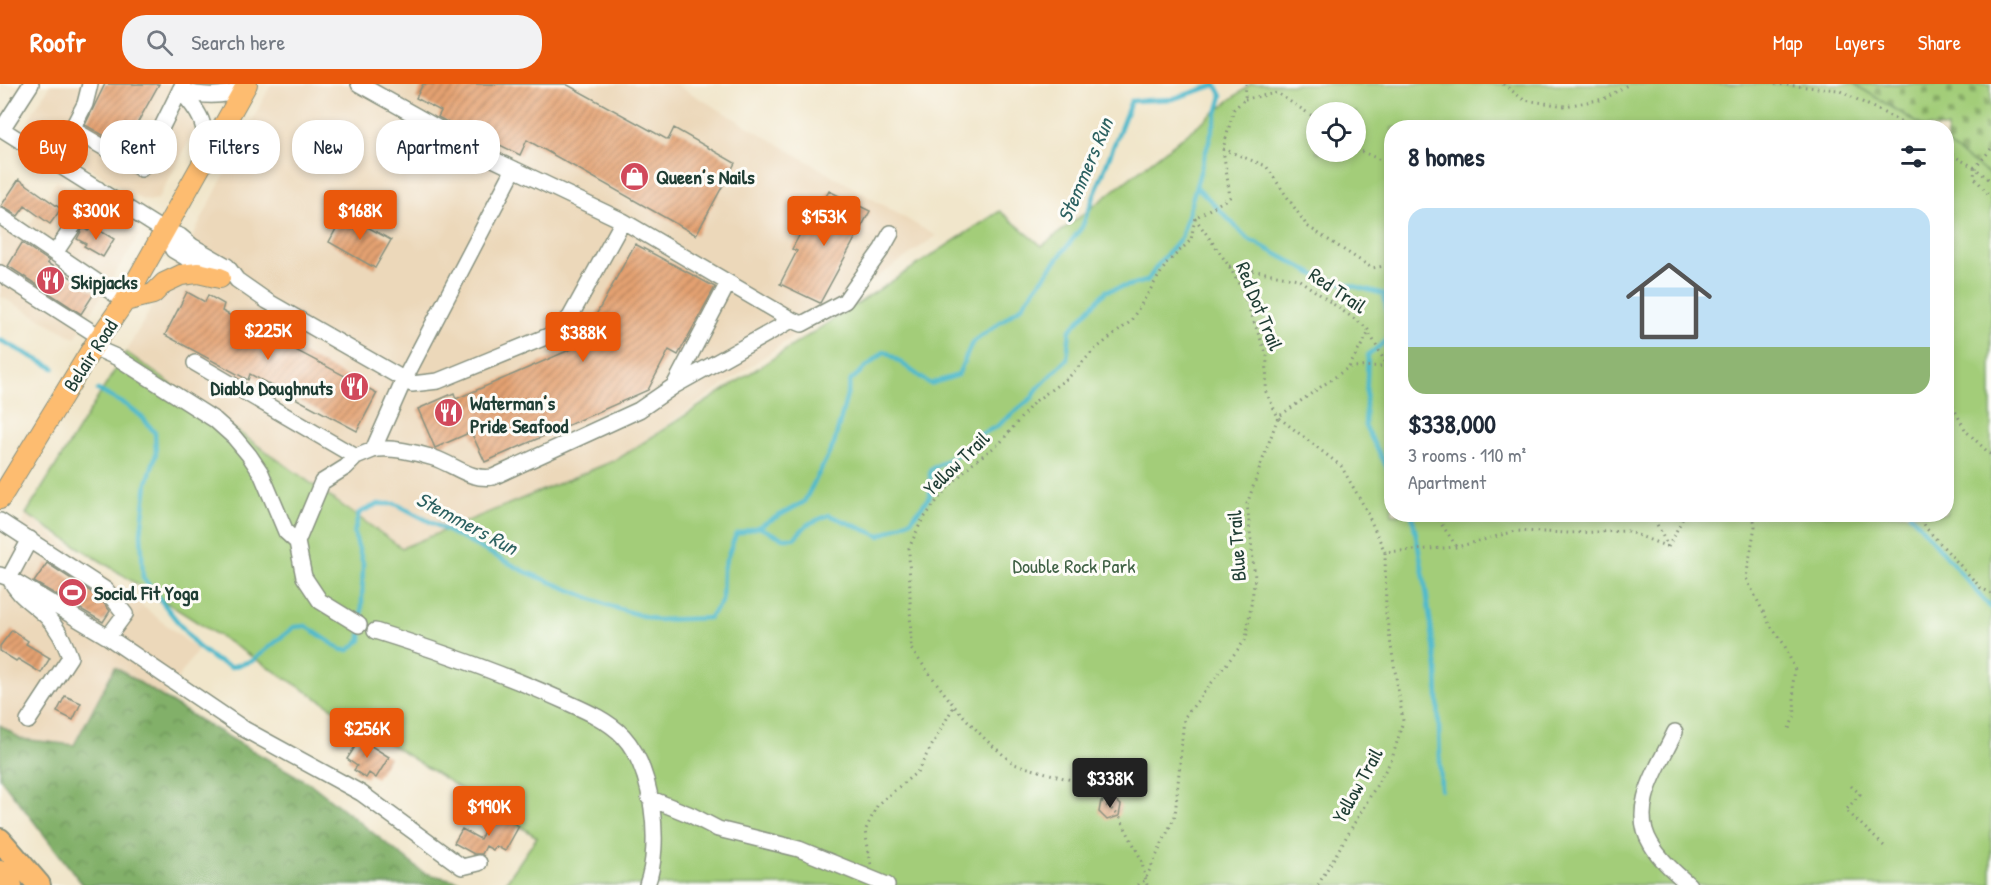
<!DOCTYPE html>
<meta charset="utf-8">
<style>
:root{--surface:#fff;--page:#f2f2f3;--text:#1f2937;--muted:#747a83;--line:#e0e1e3;--accent:#ea580c}
body{margin:0;font-family:"Patrick Hand",sans-serif;background:var(--page);color:var(--text);height:100vh;display:flex;flex-direction:column;font-size:22px;white-space:nowrap}
*{box-sizing:border-box;margin:0}
p{font-size:20px;color:var(--muted)}
.icon{flex:none;width:33px;height:33px;fill:none;stroke:currentColor;stroke-width:2;stroke-linecap:round;stroke-linejoin:round}
.map{position:relative;flex:1;overflow:hidden}
.panel{position:absolute;left:1384px;top:36px;width:570px;height:402px;display:flex;flex-direction:column;background:var(--surface);border-radius:24px;box-shadow:0 3px 9px #0003}
.panel>*{flex:none}
.hud{position:absolute;left:18px;top:36px;width:570px;height:54px;display:flex;gap:12px}
.fabs{position:absolute;left:1306px;top:18px;display:grid;gap:12px}
.fabs a{display:grid;place-items:center;width:60px;height:60px;border-radius:50%;background:var(--surface);box-shadow:0 3px 9px #0003;font-size:30px}
.price{position:absolute;translate:-50% -51px;padding:0 14px;border-radius:6px;background:var(--accent);color:#fff;font-size:20px;line-height:39px;filter:drop-shadow(0 2px 3px #0008)}
.price::after{content:'';position:absolute;left:50%;top:36px;width:18px;height:14px;margin-left:-9px;background:inherit;clip-path:polygon(0 0,100% 0,50% 100%)}
.price.selected{background:#222;color:#fff}
ul{padding:0;list-style:none}
li{display:grid;align-content:center;gap:12px;height:318px;padding:0 24px}
li+li{border-top:2px solid var(--line)}
li span{display:grid;place-items:center;height:186px;border-radius:18px;color:#555}
li>.icon{margin-inline-start:auto}
span .icon{width:108px;height:108px;fill:#fffc;stroke-width:1}
li b{font-size:26px}
h2{display:flex;justify-content:space-between;align-items:center;height:72px;padding:0 24px;font-size:26px}
.tag{padding:0 21px;border-radius:24px;background:var(--surface);box-shadow:0 3px 9px #0003;font-size:21px;line-height:54px}
.tag.selected{background:var(--accent);color:#fff}
header{display:flex;align-items:center;gap:36px;box-sizing:border-box;height:84px;padding:0 30px;background:var(--accent);color:#fff}
header strong{font-size:28px}
nav{display:flex;gap:33px;margin-inline-start:auto;font-size:21px}
.search{width:420px;height:54px;background:var(--page);display:flex;align-items:center;gap:15px;box-sizing:border-box;padding:0 21px;border-radius:24px;color:var(--muted);font-size:22px}
.map>svg:first-child{display:block}
.built{fill:#ecd8ba}
.forest{fill:url(#forest-crowns);stroke:#50764e;stroke-width:1.5}
.cemetery{fill:url(#cemetery-stones);stroke:#618556;stroke-width:1.5}
.park{fill:#a3cd79;stroke:#618556;stroke-width:1.5;fill-rule:evenodd}
.lines{fill:none;stroke-linecap:round;stroke-linejoin:round}
.stream{stroke:#4fbacc;stroke-width:4.5}
.building{fill:url(#building-hatch)}
.minor-casing{stroke:#889280;stroke-width:18}
.major-casing{stroke:#889280;stroke-width:22}
.highway-casing{stroke:#889280;stroke-width:26}
.path{stroke:#889280;stroke-width:3;stroke-dasharray:1.5 4.5;stroke-linecap:butt}
.minor{stroke:#fff;stroke-width:15}
.major{stroke:#fdbc70;stroke-width:20}
.highway{stroke:#fdbc70;stroke-width:22}
.labels{text-anchor:middle;dominant-baseline:central;stroke-width:6;stroke-linejoin:round;paint-order:stroke}
.poi-label{font-size:20px;font-weight:bold;fill:#1f3d34;stroke:#fdfcf7;text-anchor:start}
.street-label{font-size:20px;fill:#1f3d34;stroke:#fdfcf7}
.park-label{font-size:20px;fill:#406145;stroke:#fdfcf7}
.water-label{font-size:21px;font-style:italic;fill:#2d6262;stroke:#fdfcf7}
</style>
<header>
<strong>Roofr</strong>
<div class="search"><svg class="icon" aria-label="search" viewBox="0 0 24 24"><circle cx="10" cy="10" r="6"/><path d="M15 15l6 6"/></svg>Search here</div>
<nav><a>Map</a><a>Layers</a><a>Share</a></nav>
</header>
<div class="map">
<svg width="1991" height="801" viewBox="0 0 1991 801">
<defs>
<pattern id="forest-crowns" width="20" height="18" patternUnits="userSpaceOnUse" patternTransform="scale(1.5)"><rect width="20" height="18" fill="#82b069"/><path d="M2 6a3 3 0 1 1 6 0M12 15a3 3 0 1 1 6 0" fill="none" stroke="#6a9057"/></pattern>
<pattern id="cemetery-stones" width="16" height="16" patternUnits="userSpaceOnUse" patternTransform="scale(1.5)"><rect width="16" height="16" fill="#a3cd79"/><path d="M2 7V4a2 2 0 0 1 4 0v3zM10 15v-3a2 2 0 0 1 4 0v3z" fill="#84a864"/></pattern>
<pattern id="building-hatch" width="6" height="6" patternUnits="userSpaceOnUse" patternTransform="scale(1.5)"><rect width="6" height="6" fill="#e4a171"/><path d="M-1 1l2-2M0 6l6-6M5 7l2-2" fill="none" stroke="#b8845e"/></pattern>
</defs>
<rect width="100%" height="100%" fill="#fdfcf7"/>
<filter id="ink" filterUnits="userSpaceOnUse"><feTurbulence type="fractalNoise" baseFrequency=".0167" numOctaves="2"/><feDisplacementMap in="SourceGraphic" scale="12" xChannelSelector="R" yChannelSelector="G"/><feConvolveMatrix kernelMatrix="1 2 1 2 8 2 1 2 1" color-interpolation-filters="sRGB"/></filter>
<filter id="wash" filterUnits="userSpaceOnUse"><feTurbulence type="fractalNoise" baseFrequency=".008" numOctaves="4" result="noise"/><feDisplacementMap in="SourceGraphic" scale="24" xChannelSelector="R" yChannelSelector="G"/><feGaussianBlur stdDeviation="1.35" result="paint"/><feColorMatrix in="noise" values="0 0 0 0 0 0 0 0 0 0 0 0 0 0 0 0 0 1.4 0 .05"/><feComposite in="paint" operator="in"/></filter>
<g filter="url(#wash)">
<rect width="100%" height="100%" fill="#f1e6cb"/>
<path class="built" d="M51,0H220L158,115L149,117L140,115L42,54L31,43L29,34Z
M271,0H675L936,152L618,375L402,464L97,318L196,146Z
M57,96L140,150L75,254L0,212V126L28,143Z
M26,430L198,566L59,761L0,675V514Z"/>
<path class="forest" d="M115,583L199,636L311,700L424,789L475,801H83L0,694V641L21,655L74,661Z"/>
<path class="cemetery" d="M1854,0H1991V92L1947,60V44L1924,43Z"/>
<path class="park" d="M1251,0H1854L1924,43L1392,44V430H1947V60L1991,92V801H504L537,753L26,430L126,268L402,464L618,375L1000,127L1042,162ZM1317,28H1356V68H1317Z"/>
<g class="lines">
<path class="stream" d="M1216,1L1222,12L1196,102L1247,154L1319,193L1384,210H1392
M1384,210L1391,253L1368,271L1365,342L1392,393
M0,256L54,284
M98,306L126,321L143,334L155,349L156,370L147,399L141,449L143,494L197,562L215,576L231,583L252,577L294,543L306,542L342,566H349L361,556L363,479L354,449L359,429L378,420H396L526,488L612,523L657,536L709,534L722,517L723,485L736,450L758,443L804,418L834,360L851,296L885,267L930,300L958,291L972,259L1021,223L1082,143L1131,17L1172,15L1216,1
M1412,430L1425,499L1437,584L1441,706
M1910,430L1991,524
M758,443L783,454H794L808,440L829,431L880,452L911,436L930,412V386L971,362L979,351L996,343L1033,313L1038,304L1067,275L1070,246L1106,207L1147,197L1160,178L1181,154L1196,102"/>
</g>
<g id="blocks">
<path class="building" d="M105,0H159L124,63L85,41Z
M423,0H566L668,56L674,44L735,79L696,151L527,56L520,71L492,57L490,62L438,33L441,27L416,14Z
M19,95L61,125L50,140L25,122L18,132L1,122Z
M829,107L870,127L820,219L780,200L797,167L792,165L808,135L812,138Z
M344,130L391,156L375,184L329,158Z
M92,142L114,155L103,173L84,162L86,160L77,155L83,144L88,147Z
M22,159L49,177L47,179L95,208L81,230L8,182Z
M635,160L715,203L678,271L669,266L648,306L485,378L471,348L435,364L418,325L454,309L456,315L579,262Z
M187,208L205,218L208,211L224,220L222,227L377,309L357,347L250,290L248,296L165,251Z
M47,479L99,513L110,527L103,538L34,498Z
M12,546L28,557L26,560L50,574L41,589L18,575L16,577L0,567V562Z
M65,612L81,619L73,636L57,628Z
M360,655L389,673L376,694L369,689L366,694L354,686L357,682L347,675Z
M1112,713L1121,721L1119,732L1107,736L1099,728L1101,717Z
M499,731L519,742L505,767L496,762L493,766L486,762L482,770H474L454,759L462,745L480,755L492,733L497,734Z"/>
</g>
</g>
<g filter="url(#ink)">
<use href="#blocks" fill-opacity="0" stroke="#889280" stroke-width="1.5"/>
<g class="lines">
<defs>
<path id="minor" d="M180,6C202,31 204,37 208,70
M180,6C202,13 223,14 245,4
M0,44L164,147L180,152L192,162L227,182L237,196L267,217L412,300L438,297L553,250L570,233L623,137L495,76L359,0
M2,45L31,0
M72,45L141,85L183,0
M57,80L71,56L72,45L85,20L90,0
M0,132L125,217
M623,137L792,236
M164,147L173,166L212,189
M55,169L98,105
M0,189L100,253
M93,263L116,273L215,336L234,353L249,371L261,389L286,448L297,458L304,493L320,517L359,541
M195,279L356,373
M674,302L792,236L802,240L845,217L882,165L891,149
M373,366C389,362 418,369 434,374C455,381 471,397 493,393L639,326L674,302L728,199
M0,437L106,506L125,530L108,553
M297,458L322,398L346,383L356,373L373,366L404,296L514,85
M0,491L9,494L108,553L244,645L361,709L462,783L479,779
M375,547C439,567 502,589 564,617C584,626 608,636 623,652C653,685 662,760 647,801
M28,637L70,573C64,557 58,544 46,532C30,517 20,514 9,494L30,455
M1675,648C1660,681 1628,723 1651,760C1660,776 1676,789 1689,801
M649,714L691,731L718,745L799,765L887,801"/>
<path id="major" d="M125,217L153,210L164,199L181,191L198,189L220,194
M0,415L93,263L125,217L247,0"/>
<path id="highway" d="M0,756L39,801
M0,788L11,801"/>
</defs>
<use href="#minor" class="minor-casing"/>
<use href="#major" class="major-casing"/>
<use href="#highway" class="highway-casing"/>
<path class="path" d="M1503,0L1524,16L1565,22L1604,15L1629,0
M1775,0L1838,6L1914,44
M1245,15L1277,9L1317,35
M1223,65L1266,82L1307,142L1372,184L1392,181
M1356,65L1392,81
M1991,65L1975,84L1974,93L1991,113
M1947,68L1975,84L1991,97
M1195,134L1229,182L1241,204L1267,272L1266,308L1278,333L1341,382L1364,422L1385,468
M1229,182L1298,195L1367,244L1387,282L1392,302
M1349,283L1369,248
M1947,312L1966,347L1991,371
M1437,430L1440,438L1457,463
M1652,430L1667,461
M1753,430L1755,442L1746,494L1770,541L1784,560L1795,586L1793,599L1795,631L1788,647
M1918,430L1927,445L1981,504L1991,509
M1668,463L1685,430
M1851,702L1860,710L1846,726L1885,763
M871,780L865,747L878,720L917,688L954,622
M1138,801L1145,796L1175,732L1184,634L1246,555L1255,494L1247,420L1278,333L1349,283L1387,282L1392,279
M1147,801L1141,775L1119,732L1082,699L1014,680L986,656L954,622L911,565L909,464L921,438L942,410L971,380L1000,359L1034,318L1069,293L1093,267L1130,238L1167,179L1191,156L1195,134L1230,113L1223,65L1234,25L1245,15L1246,0
M1318,801L1392,675L1403,637L1386,530L1385,468L1457,463L1516,447L1569,449L1627,447L1668,463"/>
<use href="#minor" class="minor"/>
<use href="#major" class="major"/>
<use href="#highway" class="highway"/>
</g>
</g>
<defs>
<symbol id="shop-disc" viewBox="-11 -11 22 22"><circle r="9.5" fill="#d1495b" stroke="#fdfcf7"/><path d="M-5-2.5h2.3a2.7 3.5 0 0 1 5.4 0H5L5.5 6h-11ZM-1.5-2.5h3a1.5 2.3 0 0 0-3 0Z" fill="#fff"/></symbol>
<symbol id="restaurant-disc" viewBox="-11 -11 22 22"><circle r="9.5" fill="#d1495b" stroke="#fdfcf7"/><path d="M-5-6h1v4h1v-4h1v4h1v-4h1v5L-1.5 .5V6h-2V.5L-5-1ZM5-6V6H3V1.5H1.5Q1.5-4 5-6Z" fill="#fff"/></symbol>
<symbol id="stadium-disc" viewBox="-11 -11 22 22"><circle r="9.5" fill="#d1495b" stroke="#fdfcf7"/><path d="M0-5a6.5 5 0 1 0 0 10a6.5 5 0 1 0 0-10ZM-3.5-1.8h7v3.6h-7Z" fill="#fff"/></symbol>
</defs>
<g fill-rule="evenodd">
<use href="#shop-disc" x="618" y="76" width="33" height="33"/>
<use href="#restaurant-disc" x="34" y="180" width="33" height="33"/>
<use href="#restaurant-disc" x="338" y="286" width="33" height="33"/>
<use href="#restaurant-disc" x="432" y="312" width="33" height="33"/>
<use href="#stadium-disc" x="56" y="492" width="33" height="33"/>
</g>
<g class="labels">
<g class="poi-label">
<text x="656" y="92">Queen’s Nails</text>
<text x="71" y="197">Skipjacks</text>
<text x="333" y="303" text-anchor="end">Diablo Doughnuts</text>
<text x="470" y="318">Waterman’s<tspan x="470" dy="23">Pride Seafood</tspan></text>
<text x="94" y="508">Social Fit Yoga</text>
</g>
<g class="street-label">
<text transform="translate(1338 206) rotate(34)">Red Trail</text>
<text transform="translate(1260 222) rotate(68)">Red Dot Trail</text>
<text transform="translate(90 271) rotate(-57)">Belair Road</text>
<text transform="translate(956 379) rotate(-44)">Yellow Trail</text>
<text transform="translate(1236 462) rotate(-94)">Blue Trail</text>
<text transform="translate(1357 701) rotate(-61)">Yellow Trail</text>
</g>
<g class="park-label">
<text x="1074" y="481">Double Rock Park</text>
</g>
<g class="water-label">
<text transform="translate(1085 86) rotate(-67)">Stemmers Run</text>
<text transform="translate(467 439) rotate(28)">Stemmers Run</text>
</g>
</g>
</svg>
<div class="fabs">
<a><svg class="icon" aria-label="locate" viewBox="0 0 24 24"><circle cx="12" cy="12" r="6"/><path d="M12 2v4M12 18v4M2 12h4M18 12h4"/></svg></a>
</div>
<b class="price" style="left:96px;top:157px">$300K</b>
<b class="price" style="left:360px;top:157px">$168K</b>
<b class="price" style="left:824px;top:163px">$153K</b>
<b class="price" style="left:268px;top:277px">$225K</b>
<b class="price" style="left:583px;top:279px">$388K</b>
<b class="price" style="left:367px;top:675px">$256K</b>
<b class="price selected" style="left:1110px;top:725px">$338K</b>
<b class="price" style="left:489px;top:753px">$190K</b>
<div class="hud">
<a class="tag selected">Buy</a>
<a class="tag">Rent</a>
<a class="tag">Filters</a>
<a class="tag">New</a>
<a class="tag">Apartment</a>
</div>
<section class="panel">
<h2>8 homes<svg class="icon" aria-label="filters" viewBox="0 0 24 24"><path d="M4 7h16M4 17h16"/><circle cx="9" cy="7" r="2"/><circle cx="15" cy="17" r="2"/></svg></h2>
<ul>
<li><span style="background:linear-gradient(#bfe0f5 75%,#8fb573 0)"><svg class="icon" aria-label="home" viewBox="0 0 24 24"><path d="M3 11l9-7 9 7M6 9v11h12V9"/></svg></span><div><b>$338,000</b><p>3 rooms · 110 m²</p><p>Apartment</p></div></li>
</ul>
</section>
</div>
